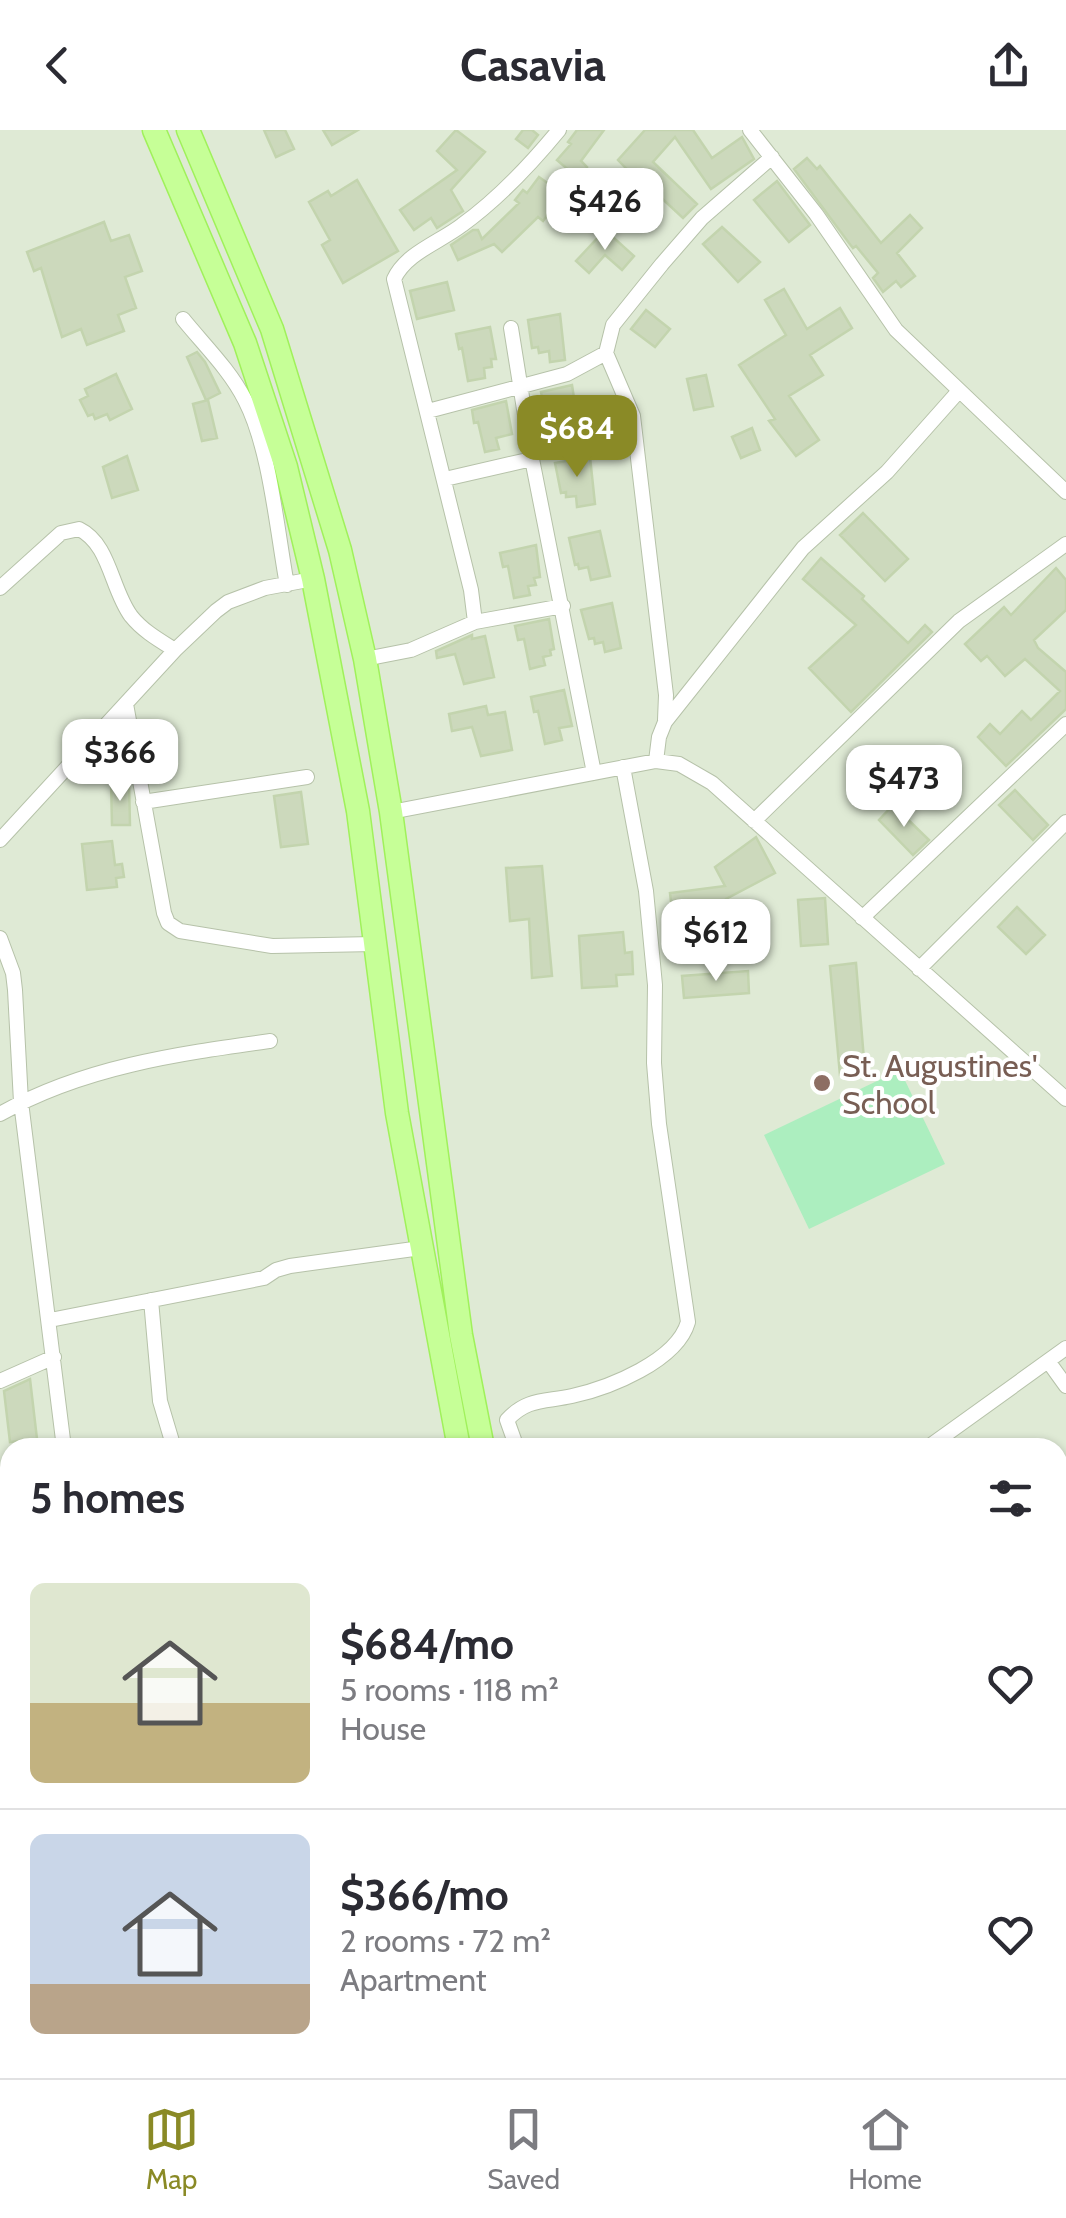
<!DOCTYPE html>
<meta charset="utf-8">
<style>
:root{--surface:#fff;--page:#f2f2f3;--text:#2b2b33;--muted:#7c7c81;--line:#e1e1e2;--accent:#8a8a26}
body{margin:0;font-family:Cabin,sans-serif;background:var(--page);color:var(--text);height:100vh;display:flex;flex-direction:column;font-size:38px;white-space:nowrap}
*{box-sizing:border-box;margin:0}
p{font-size:32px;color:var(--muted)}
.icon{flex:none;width:55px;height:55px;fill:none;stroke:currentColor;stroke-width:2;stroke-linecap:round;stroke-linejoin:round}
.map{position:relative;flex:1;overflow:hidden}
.sheet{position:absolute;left:0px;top:1308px;width:1068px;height:642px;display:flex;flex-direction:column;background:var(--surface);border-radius:30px 30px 0 0;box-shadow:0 2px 8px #0004}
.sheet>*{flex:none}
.price{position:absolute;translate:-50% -85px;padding:0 22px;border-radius:20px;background:#fff;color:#222;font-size:32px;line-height:65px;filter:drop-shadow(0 2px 5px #0008)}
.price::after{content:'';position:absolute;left:50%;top:60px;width:30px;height:22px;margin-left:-15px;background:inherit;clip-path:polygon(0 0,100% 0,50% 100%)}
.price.on{background:var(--accent);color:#fff}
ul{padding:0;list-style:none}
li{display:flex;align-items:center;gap:30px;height:250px;padding:0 30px}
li+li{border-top:2px solid var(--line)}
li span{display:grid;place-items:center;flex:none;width:280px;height:200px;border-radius:15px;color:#555}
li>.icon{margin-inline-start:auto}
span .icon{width:120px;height:120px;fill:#fffc;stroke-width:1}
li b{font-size:42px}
h2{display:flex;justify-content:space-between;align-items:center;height:120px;padding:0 30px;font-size:42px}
header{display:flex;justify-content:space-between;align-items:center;height:130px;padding:0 30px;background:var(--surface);font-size:45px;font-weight:700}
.tab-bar{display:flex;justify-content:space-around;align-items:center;height:140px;border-top:2px solid var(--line);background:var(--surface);font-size:28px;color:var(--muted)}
.tab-bar a{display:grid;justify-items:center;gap:5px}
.tab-bar .on{color:var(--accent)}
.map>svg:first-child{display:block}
.residential{fill:#dfead5;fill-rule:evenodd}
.green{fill:#aceebf}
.building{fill:#ccd9bc;stroke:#c3d4ae;stroke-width:2.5}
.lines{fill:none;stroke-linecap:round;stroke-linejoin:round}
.service-casing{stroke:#b6c2a9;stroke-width:9}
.minor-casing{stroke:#b6c2a9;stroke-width:16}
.primary-casing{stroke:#a0f15b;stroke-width:25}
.service{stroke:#fff;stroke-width:6}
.minor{stroke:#fff;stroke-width:14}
.primary{stroke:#c6ff97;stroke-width:22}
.education-dot{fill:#8d6e63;stroke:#fff;stroke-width:4}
.labels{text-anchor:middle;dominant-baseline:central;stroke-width:8;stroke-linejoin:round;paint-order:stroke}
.education-label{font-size:32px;fill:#785e54;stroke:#fff;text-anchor:start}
</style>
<header><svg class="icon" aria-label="back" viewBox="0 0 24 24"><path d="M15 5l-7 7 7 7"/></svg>Casavia<svg class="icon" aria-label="share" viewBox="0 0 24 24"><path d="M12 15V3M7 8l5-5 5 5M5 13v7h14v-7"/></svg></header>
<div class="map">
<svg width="1066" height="1948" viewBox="0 0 1066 1948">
<rect width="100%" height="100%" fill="#eef6e8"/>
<path class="residential" d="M0,0H1066V1948H0ZM10,1318H1058V1940H10Z"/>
<path class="green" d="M900,940L945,1034L809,1099L764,1005Z"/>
<path class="building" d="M264,0H285L294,19L276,27Z
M323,0H358L332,15Z
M456,0L485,22L451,60L463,81L437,98L431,88L414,100L400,80L457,40L437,21Z
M523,0H532L538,5L528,18L516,9Z
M577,0H604L581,31L587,37L578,48L557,30L571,14L568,12Z
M645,0H693L712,28L742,7L754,29L711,59L675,7L653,32L697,74L683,88L654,61L651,64L618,30Z
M807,28L817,39L820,36L881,113L910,85L922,98L897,123L915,146L901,157L896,151L883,162L873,148L878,143L856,116L853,118L849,113L794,39Z
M539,47L563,64L543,91L538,87L502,122L494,114L458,130L451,115L473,100H478L482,109L519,73L515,70L523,60L527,63Z
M357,50L398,121L343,153L322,115L330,110L309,72L328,61L331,66Z
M777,51L810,95L789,112L754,70Z
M104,92L111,111L129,105L142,141L125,147L136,178L118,185L124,201L87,215L81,199L62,207L41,138L34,141L27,122Z
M722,97L760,132L738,152L703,114Z
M605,100L634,126L622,140L605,125L589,143L576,131Z
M447,152L454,180L417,189L410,161Z
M784,159L807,199L840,178L852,198L810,225L823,245L789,266L819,310L796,326L769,291L775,289L739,235L786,205L765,170Z
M646,180L670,199L655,217L631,199Z
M560,184L565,230L550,232L549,221L539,223L538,217L532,218L528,190Z
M490,197L496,229H491L492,237L484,238L485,248L468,251L462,218L459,219L456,204Z
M197,222L205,232L220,263L206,270L187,227Z
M116,244L132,279L110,290L107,284L95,289L93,284L88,286L80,270L88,266L85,259Z
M706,245L713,276L694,280L687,249Z
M572,255L579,300L563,303L561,294L554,295L553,288L546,289L541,262Z
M208,270L217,308L202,311L193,274Z
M506,271L512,304L496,308L499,319L485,322L478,292L474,293L472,280Z
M752,298L760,320L741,328L732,307Z
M127,326L138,360L112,368L103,337Z
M590,327L595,374L577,377L576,366L566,367V362L561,363L555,333Z
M863,383L908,429L885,451L840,405Z
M600,401L610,446L591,450L588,437L579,439L578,434L575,435L569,408Z
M536,415L540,447L534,448L536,455L528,456L530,465L514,468L508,436L503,437L500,423Z
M821,428L864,466L862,469L908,513L925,495L932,502L851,582L809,538L856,495L803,449Z
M1056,438L1066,450V480L1034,510L1038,518L1066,542V579L1006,636L978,607L990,594L1000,604L1022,581L1031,590L1060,561L1025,529L1005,546L987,526L981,531L965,514L1004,477L1011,485Z
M612,473L621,518L605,522L603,512L595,514L594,508L589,509L581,480Z
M549,489L554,519L550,520L551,525L543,527L545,535L530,539L524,509L518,510L515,496Z
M472,505V509L485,506L494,547L464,554L455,524L437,528L436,521Z
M564,560L572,596L559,598L562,610L545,614L538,581L534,582L531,567Z
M486,576L488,585L505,582L512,620L481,626L472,597L452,601L449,584Z
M111,652H129L130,695H112Z
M1015,660L1048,695L1033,710L999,675Z
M301,662L308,714L281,717L274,666Z
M893,675L929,710L913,725L879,690Z
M756,707L775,743L726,769L731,809L676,815L670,763L725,756L715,737Z
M112,711L115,735L122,734L124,747L116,748L117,757L87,760L82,714Z
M542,736L552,846L532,848L529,789L510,791L506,738Z
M825,768L828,814L801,816L798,770Z
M1017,777L1045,805L1026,824L998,797Z
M623,802L625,823L632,822L633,844L616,845L617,856L582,858L579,806Z
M856,833L865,942L840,945L830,836Z
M748,841L749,863L684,868L682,846Z
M30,1249L37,1309L10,1312L4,1261Z"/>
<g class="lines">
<defs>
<path id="service" d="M570,1940L587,1948
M304,1948L305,1940"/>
<path id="minor" d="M750,0L816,84L896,200L1066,362
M183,189C204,215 230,240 245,270C270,318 277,401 287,455
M511,198L532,329L594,643
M606,223L633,286L666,565L665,590
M428,281L567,244L606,223L613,195L662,134L702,88L772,27
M445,349L532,329
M0,458L61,403L79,399C110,414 111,459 131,486C143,501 159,510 175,520
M475,492L471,460L394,149C406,123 440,112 462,95C498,69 531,34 559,0
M365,529L411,520L475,492L563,476
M126,574L164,783L168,793L180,801L272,816L375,814
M656,631L659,607L665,592L803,418L887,342L958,262
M143,672L307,647
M391,682L656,631L679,634L712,653L1066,969
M754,691L959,491L1066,414
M0,710L175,520L216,481L228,472L265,458L313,449
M862,788L1066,594
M0,808L13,843L15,860L21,972L64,1318
M919,839L1066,692
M0,984C83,937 177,924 270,911
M151,1170L160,1271L174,1318
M50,1190L264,1148L276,1140L290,1136L421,1118
M1048,1231L1066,1256
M0,1251L54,1227
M517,1318L507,1290C527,1268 545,1272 572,1266C609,1258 677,1231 688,1192L659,994L654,933L655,855L646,761L623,637
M927,1318L1066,1218
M0,1416L10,1414
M0,1590L10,1588
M1058,1673L1066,1691
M1058,1850L1066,1854"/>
<path id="primary" d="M154,0L245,213L286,337L313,449L358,681L397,983L459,1318
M188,0L272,199L340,420L365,529L391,682L461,1205L483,1318
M699,1940L704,1948
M732,1940L737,1948"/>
</defs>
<use href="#service" class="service-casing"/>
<use href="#minor" class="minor-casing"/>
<use href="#primary" class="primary-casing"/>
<use href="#service" class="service"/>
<use href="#minor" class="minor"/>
<use href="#primary" class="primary"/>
</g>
<circle class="education-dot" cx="822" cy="953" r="10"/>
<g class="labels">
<g class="education-label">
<text x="842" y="935">St. Augustines'<tspan x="842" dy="37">School</tspan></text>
</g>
</g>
</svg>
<b class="price" style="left:605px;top:123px">$426</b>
<b class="price on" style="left:577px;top:350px">$684</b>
<b class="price" style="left:120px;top:674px">$366</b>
<b class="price" style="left:904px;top:700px">$473</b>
<b class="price" style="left:716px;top:854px">$612</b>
<section class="sheet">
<h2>5 homes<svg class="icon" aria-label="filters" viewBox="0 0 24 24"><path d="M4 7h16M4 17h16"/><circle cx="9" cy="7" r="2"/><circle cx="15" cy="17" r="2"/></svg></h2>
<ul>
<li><span style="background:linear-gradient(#dfe7d0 60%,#c2b280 0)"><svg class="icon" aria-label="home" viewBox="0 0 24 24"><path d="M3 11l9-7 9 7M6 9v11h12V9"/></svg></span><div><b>$684/mo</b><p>5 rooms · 118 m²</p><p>House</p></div><svg class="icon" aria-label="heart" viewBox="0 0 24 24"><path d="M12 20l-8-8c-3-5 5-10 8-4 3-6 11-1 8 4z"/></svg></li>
<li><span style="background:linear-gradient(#c9d6e8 75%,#b9a48a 0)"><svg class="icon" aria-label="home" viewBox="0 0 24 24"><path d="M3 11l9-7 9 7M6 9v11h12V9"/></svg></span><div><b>$366/mo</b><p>2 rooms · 72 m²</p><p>Apartment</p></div><svg class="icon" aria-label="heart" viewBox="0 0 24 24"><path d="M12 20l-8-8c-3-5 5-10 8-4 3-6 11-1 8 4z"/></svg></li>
</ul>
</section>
</div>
<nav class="tab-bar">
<a class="on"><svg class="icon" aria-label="map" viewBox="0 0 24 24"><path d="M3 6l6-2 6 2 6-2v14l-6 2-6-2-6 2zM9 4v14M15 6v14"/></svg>Map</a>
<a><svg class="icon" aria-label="saved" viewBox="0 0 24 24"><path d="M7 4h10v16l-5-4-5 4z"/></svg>Saved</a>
<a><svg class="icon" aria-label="home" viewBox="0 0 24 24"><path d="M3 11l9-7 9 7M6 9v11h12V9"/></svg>Home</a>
</nav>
